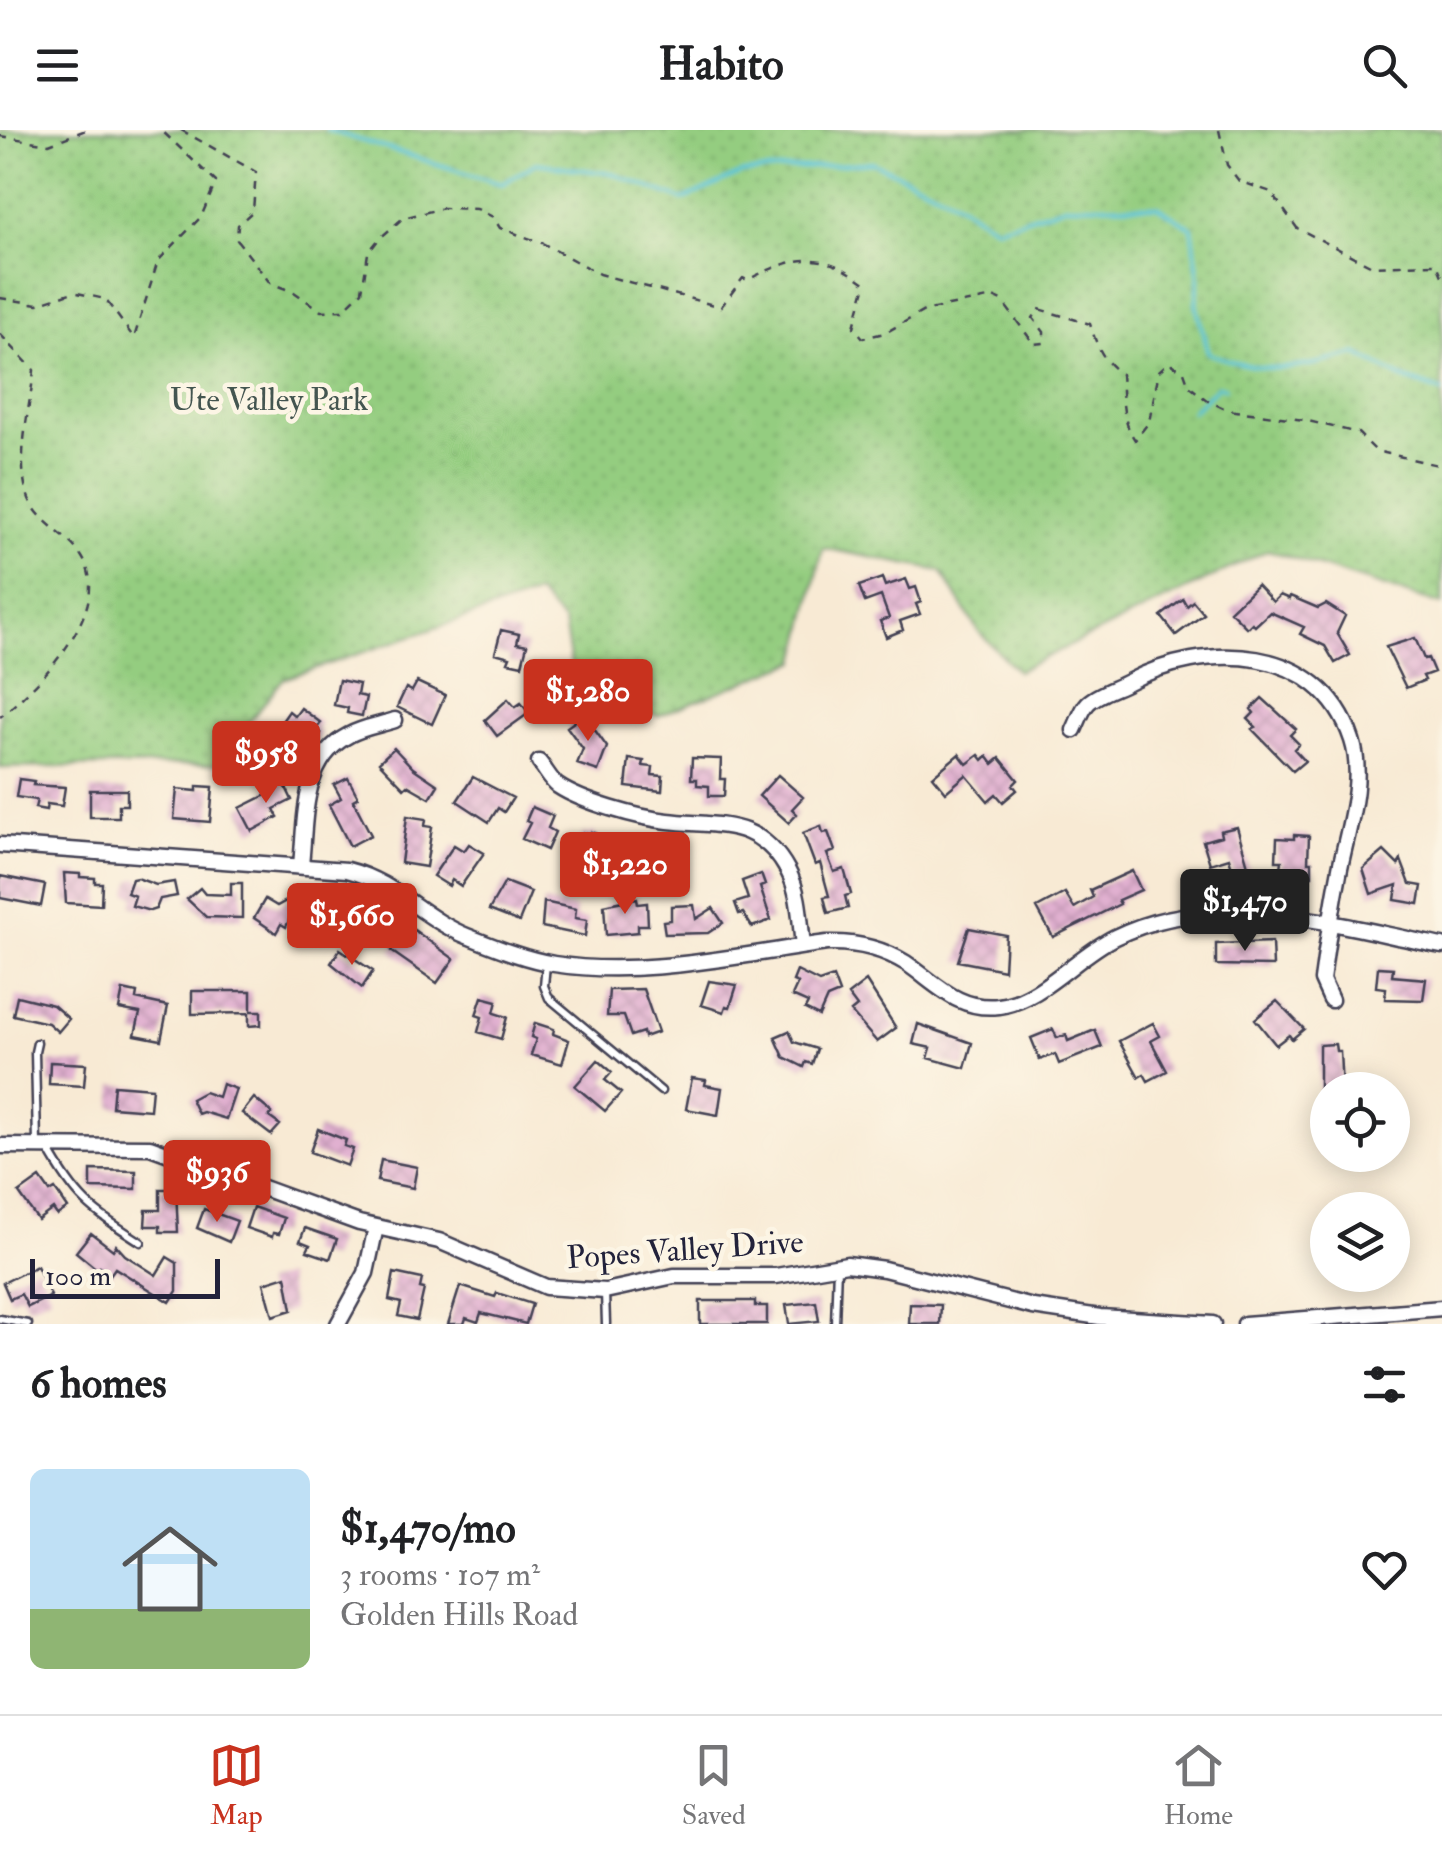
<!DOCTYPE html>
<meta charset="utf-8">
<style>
:root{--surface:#fff;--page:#f6f6f6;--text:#202124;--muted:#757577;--line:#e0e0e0;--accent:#c8321e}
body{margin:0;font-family:"IM FELL Double Pica",serif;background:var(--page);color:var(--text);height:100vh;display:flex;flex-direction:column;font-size:38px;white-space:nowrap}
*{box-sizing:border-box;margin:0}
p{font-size:32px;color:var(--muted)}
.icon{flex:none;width:55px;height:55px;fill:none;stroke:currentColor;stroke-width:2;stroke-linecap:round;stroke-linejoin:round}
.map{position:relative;height:1194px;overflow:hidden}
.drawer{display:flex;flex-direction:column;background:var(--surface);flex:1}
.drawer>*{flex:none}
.buttons{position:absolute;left:1310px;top:942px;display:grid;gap:20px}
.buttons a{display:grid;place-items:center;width:100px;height:100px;border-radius:50%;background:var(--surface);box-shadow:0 5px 25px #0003;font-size:50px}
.scale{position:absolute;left:30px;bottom:25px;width:190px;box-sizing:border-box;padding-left:10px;border:5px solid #22223b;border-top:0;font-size:28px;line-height:35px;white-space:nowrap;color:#22223b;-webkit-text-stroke:8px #fcf5e5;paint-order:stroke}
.price{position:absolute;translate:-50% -85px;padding:0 22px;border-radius:10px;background:var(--accent);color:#fff;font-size:32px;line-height:65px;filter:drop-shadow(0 2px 5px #0008)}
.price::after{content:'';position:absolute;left:50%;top:60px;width:30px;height:22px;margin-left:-15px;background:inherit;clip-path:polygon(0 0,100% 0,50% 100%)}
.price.current{background:#222;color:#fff}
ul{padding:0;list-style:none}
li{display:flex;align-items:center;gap:30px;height:250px;padding:0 30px}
li span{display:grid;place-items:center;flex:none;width:280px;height:200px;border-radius:15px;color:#555}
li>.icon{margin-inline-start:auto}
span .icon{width:120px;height:120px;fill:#fffc;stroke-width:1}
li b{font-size:42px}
h2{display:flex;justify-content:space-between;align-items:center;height:120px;padding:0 30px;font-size:42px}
header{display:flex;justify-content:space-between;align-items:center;height:130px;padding:0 30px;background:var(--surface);font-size:45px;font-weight:700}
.dock{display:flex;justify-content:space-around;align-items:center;height:140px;border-top:2px solid var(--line);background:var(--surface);font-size:28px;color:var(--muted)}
.dock a{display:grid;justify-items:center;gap:5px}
.dock .current{color:var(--accent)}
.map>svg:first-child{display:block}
.park{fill:url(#park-dots);stroke:#5b785e;stroke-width:2.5}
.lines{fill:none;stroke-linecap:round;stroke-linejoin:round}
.stream{stroke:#5cc5d8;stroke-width:4}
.building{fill:url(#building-cross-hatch)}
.lane-casing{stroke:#424052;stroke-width:11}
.street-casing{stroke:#424052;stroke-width:19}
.path{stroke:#424052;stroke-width:2.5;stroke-dasharray:8 8;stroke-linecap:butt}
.lane{stroke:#fff;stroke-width:6}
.street{stroke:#fff;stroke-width:14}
.labels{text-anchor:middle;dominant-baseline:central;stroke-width:9;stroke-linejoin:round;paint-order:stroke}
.park-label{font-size:32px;fill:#445550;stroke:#fcf5e5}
.street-label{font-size:32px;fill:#22223b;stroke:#fcf5e5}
</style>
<header><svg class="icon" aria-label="menu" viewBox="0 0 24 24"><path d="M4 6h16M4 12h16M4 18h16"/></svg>Habito<svg class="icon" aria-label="search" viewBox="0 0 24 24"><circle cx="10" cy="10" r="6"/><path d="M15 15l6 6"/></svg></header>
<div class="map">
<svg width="1442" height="1194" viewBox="0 0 1442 1194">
<defs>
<pattern id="park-dots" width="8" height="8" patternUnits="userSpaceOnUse" patternTransform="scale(2.5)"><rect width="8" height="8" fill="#94cd80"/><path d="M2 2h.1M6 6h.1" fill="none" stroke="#7fb070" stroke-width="1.8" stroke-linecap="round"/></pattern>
<pattern id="building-cross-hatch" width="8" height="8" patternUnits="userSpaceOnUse" patternTransform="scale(2.5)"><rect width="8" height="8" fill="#e1b0d0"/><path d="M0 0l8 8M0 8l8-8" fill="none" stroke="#c197b4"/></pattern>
</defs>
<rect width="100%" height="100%" fill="#fcf5e5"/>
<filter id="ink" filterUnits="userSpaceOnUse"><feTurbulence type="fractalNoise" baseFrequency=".01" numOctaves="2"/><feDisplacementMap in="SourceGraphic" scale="20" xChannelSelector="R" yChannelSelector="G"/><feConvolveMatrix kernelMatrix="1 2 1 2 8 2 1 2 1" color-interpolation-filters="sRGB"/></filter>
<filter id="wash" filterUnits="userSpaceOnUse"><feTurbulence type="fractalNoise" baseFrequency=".0048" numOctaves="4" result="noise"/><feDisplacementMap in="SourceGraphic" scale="40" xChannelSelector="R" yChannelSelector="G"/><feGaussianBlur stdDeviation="2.25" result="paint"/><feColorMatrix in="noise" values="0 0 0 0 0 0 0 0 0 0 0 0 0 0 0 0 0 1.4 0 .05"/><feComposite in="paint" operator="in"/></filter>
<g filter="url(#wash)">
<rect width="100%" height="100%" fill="#f8ead4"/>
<path class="park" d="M0,0H1442V475L1268,420L1017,541L978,501L941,441L823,418L797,531L658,586L574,551L564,493L537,464L283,549L216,634L0,638Z"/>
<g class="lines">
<path class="stream" d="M327,0L502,54L536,33L613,44L683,70L742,43L872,32L944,65L996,98L1068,75L1157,76L1192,98L1199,150L1196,174L1208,223C1270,247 1295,239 1357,224L1400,247L1442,262
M1192,281L1218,256L1225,258"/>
</g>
<g id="blocks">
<path class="building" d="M882,448L885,456L906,449L910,459L916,457L921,472L916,474L920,484L900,491L903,500L886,507L880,491L889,488L881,466L865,472L859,456Z
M1257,455L1273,472L1280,465L1289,469L1290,466L1318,478L1326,474L1345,486L1337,503L1350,525L1335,533L1325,516L1300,504L1304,497L1270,482L1255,496L1252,493L1247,498L1230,481Z
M1183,469L1187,476L1193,471L1204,484L1176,505L1161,486Z
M501,500L519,504L517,513L527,515L522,535L508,532L510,527L495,523Z
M1415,508L1424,529L1428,528L1434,542L1423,546L1425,550L1406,558L1386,517Z
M339,550L359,554L357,565L366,567L362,586L347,583L348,578L334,575Z
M417,552L445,565L432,594L397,577L406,558L412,561Z
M1262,568L1296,599L1290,605L1299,614L1294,619L1305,631L1293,641L1252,599L1256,597L1248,589L1254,583L1251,579Z
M508,569L515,577L521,573L529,583L497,606L485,590Z
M301,578L321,593L316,599L321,603L307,623L301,618L293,630L272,615L278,608L273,604L289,581L295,586Z
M584,585L607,617L598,641L577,634L583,619L567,597Z
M394,618L413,638L438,655L430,668L407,655L404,658L379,632Z
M959,624L967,634L979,625L983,630L987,626L993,634L1000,628L1018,650L1013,655L1017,660L1003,672L996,664L988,671L966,645L946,662L933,646Z
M692,628L721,629L720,649H725L724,666H709V656L697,655V649H691Z
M629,629L644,631L643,636L653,637L652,645L663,646L662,661L626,657Z
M778,645L803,667L792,679L797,684L789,693L759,666Z
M473,647L513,668L504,682L498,678L489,692L457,671Z
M348,648L358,667L353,670L371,705L350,716L329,675L341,668L334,655Z
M19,649L34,651L33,655L65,657L62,676L47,674L46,680L35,678L37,670L16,667Z
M283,651L292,670L274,679L278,687L252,701L240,678L268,664L266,659Z
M197,656L213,657L210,692L174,689L177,659L197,661Z
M90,660H127V675H119V687H90Z
M532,677L553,686L548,698L555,702L547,720L522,709L530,693L526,691Z
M407,686L426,689L425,696L432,697L426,737L401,733Z
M821,696L823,703L828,702L835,721L827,724L834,742L844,739L851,764L845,766L848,778L828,783L824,767L829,766L820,733L815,735L803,703Z
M1237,697L1249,739L1234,744L1229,728L1210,734L1203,711L1221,706L1220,701Z
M591,702L595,703V707L609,712L607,719L614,721L603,757L600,730H592V736L581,732L585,718L579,716L583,703L590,705Z
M1294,705L1309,706L1308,732H1312V746L1289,745L1290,738H1281L1282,731H1276L1277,708L1294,709Z
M469,714L484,723L461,756L452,750L449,756L433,746L454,715L464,721Z
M647,717L685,718V746L653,741V732H647Z
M1384,721L1398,735L1401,730L1410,754L1422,756L1419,774L1395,770L1397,755L1371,764L1363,739Z
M1132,741L1141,760L1118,770L1120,774L1053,807L1037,778L1065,763L1074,778L1093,767L1090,760Z
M64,743L80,744V747L95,748V753H102L101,775L66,773Z
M761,744L765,755L760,757L771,790L752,797L743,783L739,784L735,773L748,769L742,751Z
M0,746L45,755L41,776L0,768Z
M137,748L156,755L174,752L177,766L160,769L156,779L150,781L132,776L135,766L127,763L132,749Z
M505,752L531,762L519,792L489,780Z
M231,753H242V788L206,787L187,769L200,758L205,764L231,765Z
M324,759L363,774L356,794L316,778Z
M297,765L306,780L290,788L286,797L281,794L276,803L254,788L265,769L277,776Z
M637,768L638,774L647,773L648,795H638V802L606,805L604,775Z
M544,772L576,779L575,788L587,790L585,806L542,797Z
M694,775L696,789L713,778L723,793L708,803L665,804L663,791L671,790V776Z
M969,798L1006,805L1004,840L958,831Z
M414,800L454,829L437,853L391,821L398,810L404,815Z
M1272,812L1273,836L1216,835V814Z
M340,819L373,841L362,858L331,833Z
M1378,837L1393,838L1392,846L1426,849L1423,870L1385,869L1386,858L1376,857Z
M797,841L819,852L833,847L839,863L827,868L819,886L805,879L808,873L792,866L798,853L793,851Z
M709,851L737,855L730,877L726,876L724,882L701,875Z
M866,851L896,898L877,912L851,882L857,877L848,865Z
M643,859L658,902L644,907L643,902L631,906L624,886H607L609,860Z
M123,860L137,863L136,869L168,876L161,910L135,905L140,883L119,879Z
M192,861H251V881H261V895L249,896V883L192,884Z
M17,866L53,875L69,889L58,902L48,893L13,885Z
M482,867L497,871L494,883L507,887L501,909L478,902L482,887L476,885Z
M1277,871L1304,899L1292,909L1289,905L1276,915L1255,889Z
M535,893L554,899L553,904L569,910L562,934L531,925L536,909L531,907Z
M1153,893L1160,906L1151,911L1167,941L1148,951L1144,944L1139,947L1119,911Z
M918,894L972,913L965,938L928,928L931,918L913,914Z
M1053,899L1057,908L1066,905L1068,911L1095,900L1102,917L1059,934L1055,924L1040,930L1031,908Z
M789,901L794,912L817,919L812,934L806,932L804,937L784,927L775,907Z
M1335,914L1336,921H1340L1342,960H1319V915Z
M598,930L612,942L605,950L621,963L605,981L575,956Z
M50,932L86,934L84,956L49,954Z
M692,948L706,950L705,955L722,958L718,985L686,979Z
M222,954L236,959L226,989L203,982L198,984L191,969L204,962L218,967Z
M114,955L152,958L150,980L112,977Z
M254,968L272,983L269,987L280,995L271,1005L242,983Z
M318,999L346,1010L344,1016L353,1019L347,1036L310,1022Z
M381,1030L417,1037L413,1058L377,1051Z
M91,1040L136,1041V1059L91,1058Z
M40,1048L50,1062L55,1059L68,1078L57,1085L53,1079L38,1090L19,1063Z
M160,1059H176L178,1102H160V1096H145L146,1080H160Z
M253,1077L284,1088L279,1104L273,1103L272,1107L246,1098Z
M204,1079L237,1091L229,1112L197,1098Z
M305,1098L337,1109L330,1129L307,1121L310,1115L300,1111Z
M91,1103L113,1120L116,1115L125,1125L156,1145L167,1127L177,1133V1161L170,1172L115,1138L110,1145L100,1137L98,1140L76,1122Z
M37,1136L51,1166L28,1177L21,1164L10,1169L3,1153Z
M394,1143L422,1149L420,1158L424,1159L417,1190L398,1186L401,1173L389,1170Z
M286,1146L292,1180L273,1186L264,1153Z
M460,1156L495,1167L497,1163L532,1174L526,1194L481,1183L478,1192L466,1188L464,1194H448Z
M700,1171H755V1176H767V1194H700Z
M816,1172L819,1191L789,1194L786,1175Z
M910,1174L941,1175L940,1194H909Z"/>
</g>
</g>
<g filter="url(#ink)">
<use href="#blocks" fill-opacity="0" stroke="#424052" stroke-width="2.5"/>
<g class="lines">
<defs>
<path id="lane" d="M546,834L544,856L549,868L661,961
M37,1014L35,922L37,913
M47,1017C77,1071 90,1079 141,1112
M605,1162L606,1194
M0,1189L28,1194
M835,1194L837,1136"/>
<path id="street" d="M1074,600C1078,592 1082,579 1088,573C1097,564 1117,558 1128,552C1205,511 1320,513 1352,610C1365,650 1348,698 1340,738C1333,775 1327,812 1322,850L1331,870
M539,632C545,639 551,651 558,656C582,672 639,688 668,691C718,697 759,687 788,741C800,763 800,792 803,816
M0,715L347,740C396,752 422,788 467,806C495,817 524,829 554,834C643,848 738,825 827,813C855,812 882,818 906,833C937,854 958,881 999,876C1041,871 1076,826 1115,807C1218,756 1336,796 1442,816
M301,735C306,689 301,630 349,605C363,597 380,595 395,590
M0,1016L150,1017L359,1093L439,1111L546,1157L605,1161L674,1146H776L847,1134L884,1139L1033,1177L1100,1187L1213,1194
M338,1194L366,1143L376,1097
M1245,1194L1442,1178"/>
</defs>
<use href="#lane" class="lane-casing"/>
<use href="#street" class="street-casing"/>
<path class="path" d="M181,0L256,42L253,81L238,95L237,110L270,153L294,162L321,181L343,180L362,161L368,123L379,109L403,88L443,78L477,79L493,87L500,98L542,113L599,144L721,177L743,148L747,150C796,126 821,119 866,154L854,197L863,208L885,203L924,181L993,167L1002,171L1034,214L1044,213V202L1033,188L1039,179L1090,194C1097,216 1102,230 1121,244C1123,267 1121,290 1135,310L1149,292L1159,241L1169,232L1184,242L1189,256L1208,271L1228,280L1304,290L1358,303L1376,321L1442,336
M1219,0L1227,35L1239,51L1271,62L1297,98L1372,136L1437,134L1442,146
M0,6L49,14L86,0
M0,168L38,174L73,162L105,169L134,208L158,131L201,87L216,52L161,0
M0,204L34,240C30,278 16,327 27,363C36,393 67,403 82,427C115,480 38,556 0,587"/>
<use href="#lane" class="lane"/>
<use href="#street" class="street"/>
</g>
</g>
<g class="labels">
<g class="park-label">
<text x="269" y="270">Ute Valley Park</text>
</g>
<g class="street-label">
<text transform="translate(685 1120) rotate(-4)">Popes Valley Drive</text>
</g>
</g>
</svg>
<div class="buttons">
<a><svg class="icon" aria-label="locate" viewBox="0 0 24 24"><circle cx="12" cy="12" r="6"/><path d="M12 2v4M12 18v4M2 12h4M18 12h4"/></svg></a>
<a><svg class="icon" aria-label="layers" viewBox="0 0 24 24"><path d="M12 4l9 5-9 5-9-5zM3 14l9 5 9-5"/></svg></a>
</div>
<div class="scale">100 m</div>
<b class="price" style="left:588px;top:614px">$1,280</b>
<b class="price" style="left:266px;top:676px">$958</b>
<b class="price" style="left:625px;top:787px">$1,220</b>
<b class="price current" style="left:1245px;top:824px">$1,470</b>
<b class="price" style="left:352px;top:838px">$1,660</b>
<b class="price" style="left:217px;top:1095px">$936</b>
</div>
<section class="drawer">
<h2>6 homes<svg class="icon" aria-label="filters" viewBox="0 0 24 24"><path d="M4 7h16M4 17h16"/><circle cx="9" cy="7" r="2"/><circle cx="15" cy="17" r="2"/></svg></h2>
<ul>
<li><span style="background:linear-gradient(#bfe0f5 70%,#8fb573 0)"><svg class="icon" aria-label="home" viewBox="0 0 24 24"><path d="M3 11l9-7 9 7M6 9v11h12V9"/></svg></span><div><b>$1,470/mo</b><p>3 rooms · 107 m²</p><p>Golden Hills Road</p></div><svg class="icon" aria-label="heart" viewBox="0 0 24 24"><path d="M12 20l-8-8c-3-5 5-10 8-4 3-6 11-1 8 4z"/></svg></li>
</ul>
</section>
<nav class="dock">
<a class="current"><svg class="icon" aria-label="map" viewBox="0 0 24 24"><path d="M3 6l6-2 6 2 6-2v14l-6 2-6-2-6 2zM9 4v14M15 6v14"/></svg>Map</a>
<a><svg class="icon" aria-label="saved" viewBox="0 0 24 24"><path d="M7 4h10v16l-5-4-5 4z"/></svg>Saved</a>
<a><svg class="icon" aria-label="home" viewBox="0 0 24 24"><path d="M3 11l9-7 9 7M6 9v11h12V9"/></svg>Home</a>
</nav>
